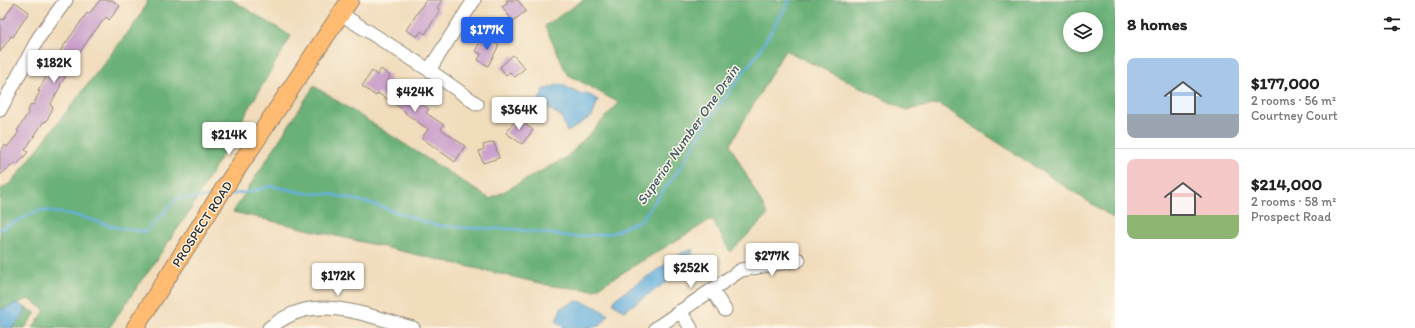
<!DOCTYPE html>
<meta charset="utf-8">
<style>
:root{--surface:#fff;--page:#f6f6f6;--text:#222;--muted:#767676;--line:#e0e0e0;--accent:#2563eb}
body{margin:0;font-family:Itim,sans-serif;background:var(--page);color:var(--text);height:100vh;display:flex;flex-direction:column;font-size:15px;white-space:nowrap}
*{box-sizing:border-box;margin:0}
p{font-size:13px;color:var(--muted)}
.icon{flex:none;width:22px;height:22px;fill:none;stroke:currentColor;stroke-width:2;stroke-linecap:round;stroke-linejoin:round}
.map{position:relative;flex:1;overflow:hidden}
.sheet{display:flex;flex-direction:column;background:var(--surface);width:300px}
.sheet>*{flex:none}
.tools{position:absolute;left:1063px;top:12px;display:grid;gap:8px}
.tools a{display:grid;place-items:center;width:40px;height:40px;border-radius:50%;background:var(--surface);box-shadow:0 2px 6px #0003;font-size:20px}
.price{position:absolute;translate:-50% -34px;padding:0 9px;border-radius:4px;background:#fff;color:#222;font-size:13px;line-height:26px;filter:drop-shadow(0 1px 2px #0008)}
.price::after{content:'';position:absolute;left:50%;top:24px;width:12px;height:9px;margin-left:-6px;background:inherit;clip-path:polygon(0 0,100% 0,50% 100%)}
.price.on{background:var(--accent);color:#fff}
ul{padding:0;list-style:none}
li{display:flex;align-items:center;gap:12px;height:100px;padding:0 12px}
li+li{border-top:1px solid var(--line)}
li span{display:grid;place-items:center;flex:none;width:112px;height:80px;border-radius:8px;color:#555}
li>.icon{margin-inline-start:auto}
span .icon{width:48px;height:48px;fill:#fffc;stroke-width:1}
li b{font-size:17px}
h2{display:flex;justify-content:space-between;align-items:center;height:48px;padding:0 12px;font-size:17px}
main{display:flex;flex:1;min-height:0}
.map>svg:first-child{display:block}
.forest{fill:#6ab178;stroke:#4a6e52;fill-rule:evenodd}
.water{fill:#66b0de;stroke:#486e84}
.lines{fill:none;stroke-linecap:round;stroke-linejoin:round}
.stream{stroke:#66b0de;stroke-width:2.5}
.building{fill:#c99fcb}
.minor-casing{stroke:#8e8473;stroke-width:15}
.major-casing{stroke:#8e8473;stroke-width:19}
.minor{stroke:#fff;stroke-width:13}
.major{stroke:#ffbb71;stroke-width:17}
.labels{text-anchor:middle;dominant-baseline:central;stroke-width:3;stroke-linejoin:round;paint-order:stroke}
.street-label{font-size:13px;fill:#2b2b2b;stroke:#fcf5e5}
.water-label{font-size:14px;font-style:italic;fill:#405a6a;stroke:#fcf5e5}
</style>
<main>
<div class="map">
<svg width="1115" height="328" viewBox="0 0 1115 328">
<rect width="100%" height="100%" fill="#fcf5e5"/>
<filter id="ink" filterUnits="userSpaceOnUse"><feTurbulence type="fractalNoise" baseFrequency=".025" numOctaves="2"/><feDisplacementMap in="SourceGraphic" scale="8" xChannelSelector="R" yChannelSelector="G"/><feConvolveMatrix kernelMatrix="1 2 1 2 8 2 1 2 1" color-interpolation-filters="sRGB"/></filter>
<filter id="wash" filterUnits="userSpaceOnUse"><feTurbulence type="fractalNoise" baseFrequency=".012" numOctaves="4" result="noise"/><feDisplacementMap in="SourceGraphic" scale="16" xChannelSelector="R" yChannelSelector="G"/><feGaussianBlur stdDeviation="0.9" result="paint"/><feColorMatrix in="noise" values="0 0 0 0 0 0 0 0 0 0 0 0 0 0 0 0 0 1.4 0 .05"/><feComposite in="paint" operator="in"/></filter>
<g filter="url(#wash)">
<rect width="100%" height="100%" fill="#f1dcbb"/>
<path class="forest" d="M148,0H232L291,36L187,215L109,328H33L45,310L29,299L0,310V190L12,182L139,18Z
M583,0H1115V219L939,104L906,110L785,50L730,145L768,215L730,252L712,219L594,290L552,286L233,212L314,86L490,199L567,157L619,103L567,74L545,26ZM1070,19H1096V45H1070Z
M26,308L36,313L25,328H12L23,317Z"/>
<path class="water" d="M560,84L580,94L586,93L598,100L592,117C581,121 578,127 567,132L561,116L538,103L543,90Z
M693,249L690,266L624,311L613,303L616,298L682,253Z
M576,301C589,303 598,307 608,315L601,325L590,328H564L556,321L561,308Z
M17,303L26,308L23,317L12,328H0V310Z"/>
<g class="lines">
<path class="stream" d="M227,195L249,192L272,186L305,193L330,194L373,204L434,225L468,228L513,229L575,237L612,233L641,220L680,168L710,118L758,53L790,0
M0,229L40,210L78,216L115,227L146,232L176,199L211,197"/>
</g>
<g id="blocks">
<path class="building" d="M100,0H112L120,6L109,20L106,17L90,37L74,61L75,62L60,85H61L50,105L53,107L46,122L44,121L25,150L28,152L17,165L15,163L0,175V152L5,145L7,147L19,132L17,131L28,113H27L31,104L33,105L40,91H38L52,67L50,66L65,44L87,13L89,14Z
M426,0H442L437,8L440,10L425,34L421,31L417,37L406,30Z
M506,0H518L526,11L513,21L502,7L508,3Z
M15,2L29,12L13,37L11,36L0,52V18L3,20Z
M483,37L499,45L488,66L478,60L481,54L475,51Z
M513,55L525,68L515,77L510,72L506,75L500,67Z
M381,69L390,76L388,79L403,89L401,93L413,101L418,94L427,100L423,105L429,109L426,113L444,125L441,129L465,146L455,162L422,138L428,129L405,113L406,112L378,93L376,96L362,86L372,71L377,75Z
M517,118L533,130L522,144L506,133Z
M494,142L499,158L483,163L479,151L484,149L483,145Z"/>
</g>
</g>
<g filter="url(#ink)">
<use href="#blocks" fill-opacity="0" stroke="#8e8473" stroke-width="1"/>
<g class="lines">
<defs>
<path id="minor" d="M341,14L429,70L477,104
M429,70L474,0
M0,110L39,37L66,0
M712,290L725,310
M680,311L691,328
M269,328C279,321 289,314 301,311C336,301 379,319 413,328
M656,328L741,270L799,260"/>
<path id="major" d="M135,328L219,196L350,0"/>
</defs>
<use href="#minor" class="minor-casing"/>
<use href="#major" class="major-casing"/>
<use href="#minor" class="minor"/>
<use href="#major" class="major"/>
</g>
</g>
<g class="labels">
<g class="street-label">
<text transform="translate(202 224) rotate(-57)">PROSPECT ROAD</text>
</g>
<g class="water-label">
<text transform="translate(688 135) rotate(-55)">Superior Number One Drain</text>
</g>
</g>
</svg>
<div class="tools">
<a><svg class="icon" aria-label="layers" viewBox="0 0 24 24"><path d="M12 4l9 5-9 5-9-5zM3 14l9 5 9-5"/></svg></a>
</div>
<b class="price on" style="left:487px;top:51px">$177K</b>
<b class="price" style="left:54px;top:84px">$182K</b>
<b class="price" style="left:415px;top:113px">$424K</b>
<b class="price" style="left:519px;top:131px">$364K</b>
<b class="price" style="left:229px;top:156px">$214K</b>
<b class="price" style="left:772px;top:277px">$277K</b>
<b class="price" style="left:691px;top:289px">$252K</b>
<b class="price" style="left:338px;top:297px">$172K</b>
</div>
<section class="sheet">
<h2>8 homes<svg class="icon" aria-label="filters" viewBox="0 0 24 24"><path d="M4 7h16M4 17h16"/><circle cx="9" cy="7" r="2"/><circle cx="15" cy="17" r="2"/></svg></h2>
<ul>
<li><span style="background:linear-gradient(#a9c7e8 70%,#9aa5b1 0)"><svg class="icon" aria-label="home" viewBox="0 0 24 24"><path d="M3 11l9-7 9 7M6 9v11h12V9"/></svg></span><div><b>$177,000</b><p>2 rooms · 56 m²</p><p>Courtney Court</p></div></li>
<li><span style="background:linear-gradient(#f6c9c9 70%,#8fb573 0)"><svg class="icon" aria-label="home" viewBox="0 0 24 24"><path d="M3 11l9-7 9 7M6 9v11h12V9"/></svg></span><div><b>$214,000</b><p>2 rooms · 58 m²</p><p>Prospect Road</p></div></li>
</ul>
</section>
</main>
